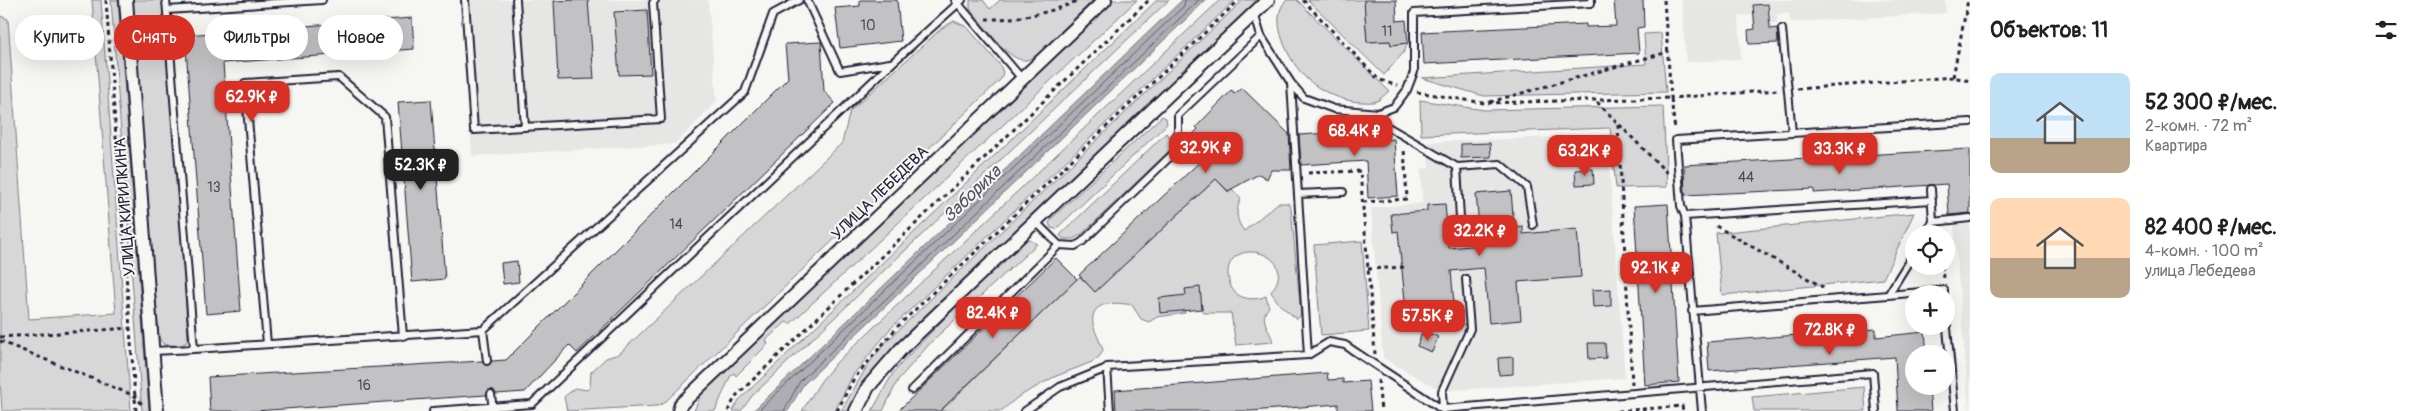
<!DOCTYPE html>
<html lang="ru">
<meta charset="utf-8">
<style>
:root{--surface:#fff;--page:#f6f6f6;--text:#202124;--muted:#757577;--accent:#d93025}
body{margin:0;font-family:Pangolin,sans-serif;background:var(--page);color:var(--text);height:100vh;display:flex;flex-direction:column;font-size:19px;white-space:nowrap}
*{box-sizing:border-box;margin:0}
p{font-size:16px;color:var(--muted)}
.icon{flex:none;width:28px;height:28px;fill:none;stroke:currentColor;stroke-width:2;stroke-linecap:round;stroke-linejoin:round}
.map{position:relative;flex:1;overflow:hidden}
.details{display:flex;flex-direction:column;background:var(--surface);width:450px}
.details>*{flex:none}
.guide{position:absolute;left:15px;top:15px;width:475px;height:45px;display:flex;gap:10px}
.tools{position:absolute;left:1905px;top:225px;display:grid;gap:10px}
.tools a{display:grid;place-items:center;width:50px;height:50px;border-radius:50%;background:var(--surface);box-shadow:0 5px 20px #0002;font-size:25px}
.price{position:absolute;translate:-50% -42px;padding:0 11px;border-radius:10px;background:var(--accent);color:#fff;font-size:16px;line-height:32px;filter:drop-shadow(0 1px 2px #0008)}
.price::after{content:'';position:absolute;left:50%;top:30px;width:15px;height:11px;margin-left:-8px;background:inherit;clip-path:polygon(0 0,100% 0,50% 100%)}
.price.current{background:#222;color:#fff}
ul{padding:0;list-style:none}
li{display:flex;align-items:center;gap:15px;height:125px;padding:0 20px}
li span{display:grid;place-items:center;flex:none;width:140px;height:100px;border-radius:10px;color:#555}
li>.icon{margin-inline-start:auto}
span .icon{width:60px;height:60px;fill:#fffc;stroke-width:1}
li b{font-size:21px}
h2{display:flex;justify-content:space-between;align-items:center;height:60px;padding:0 20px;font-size:21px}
.chip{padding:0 18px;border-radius:22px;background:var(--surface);box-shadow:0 5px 20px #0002;font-size:18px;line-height:45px}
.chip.current{background:var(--accent);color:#fff}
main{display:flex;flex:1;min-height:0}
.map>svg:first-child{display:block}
.built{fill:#e6e6e4}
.green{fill:#d7d7d7;stroke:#7c7c89}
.water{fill:#adadb3;stroke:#757583}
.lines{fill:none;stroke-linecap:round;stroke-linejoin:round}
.shore{stroke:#5a5a6b;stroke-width:1}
.building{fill:#c2c2c4;stroke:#22223b}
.service-casing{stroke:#22223b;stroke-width:10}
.minor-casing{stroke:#22223b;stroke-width:16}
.path{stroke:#22223b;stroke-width:3;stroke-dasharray:4 4;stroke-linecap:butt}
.service{stroke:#f6f6f2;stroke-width:6}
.minor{stroke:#f6f6f2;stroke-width:12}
.labels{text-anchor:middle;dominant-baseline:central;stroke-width:4;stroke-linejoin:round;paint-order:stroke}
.number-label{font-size:14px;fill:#4a4a5d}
.street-label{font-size:16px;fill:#22223b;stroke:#f6f6f2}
.water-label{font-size:18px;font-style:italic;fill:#535365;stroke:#f6f6f2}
</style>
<main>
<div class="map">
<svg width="1970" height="411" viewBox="0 0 1970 411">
<rect width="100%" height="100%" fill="#f6f6f2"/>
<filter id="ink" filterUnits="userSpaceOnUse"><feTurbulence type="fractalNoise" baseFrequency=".02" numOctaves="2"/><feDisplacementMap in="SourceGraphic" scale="10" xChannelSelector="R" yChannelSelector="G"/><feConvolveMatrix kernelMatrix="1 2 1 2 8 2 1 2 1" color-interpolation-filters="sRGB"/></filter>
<g filter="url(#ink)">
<path class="built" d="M461,0H708L717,101L675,144L472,156Z
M1682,0H1945L1946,13L1790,22L1789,13L1777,14V23L1753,24V15L1739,16L1741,59L1686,62Z
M1607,135L1625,378L1442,391L1383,358L1371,208L1422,203L1421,169L1429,168L1428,142Z
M1970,224V411H1969L1954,225Z"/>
<path class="green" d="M92,0H101L131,411H2L0,380V16L8,19L29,319L116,313Z
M111,0H118L149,411H142Z
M132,0H165L167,10L188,338L186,343L179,346L163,344L159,338Z
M970,0H983L990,9L1000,0H1093L1038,54C1033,57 1029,61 1023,60C1006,59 982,22 970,9Z
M1113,0H1137L790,324L786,322L766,340L768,344L736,376L734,373L731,375L715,411H694L701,394L718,375Z
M1157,0H1169L752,396L741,411H733L739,400Z
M1220,0H1235L890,329L853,375L835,411H802L821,381L836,363Z
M1243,0H1258L912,328L890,353L853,411H841L869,363L885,343Z
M1287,0H1297L1389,91C1385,94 1381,99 1377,101C1373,103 1366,102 1362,102C1343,102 1320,91 1306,78C1290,63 1266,18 1287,0Z
M1308,0H1364L1367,42L1390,41L1391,45L1408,43L1404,52L1384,75Z
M954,21L967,27L1000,65L1003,72L1001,79L664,403L657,406L567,411L564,397L575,388L587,390L590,387L591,372L606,358L619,354L842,143L850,111L942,28Z
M1661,33L1666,92L1484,96L1422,78L1646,64L1644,34Z
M1420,100L1484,110L1663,106L1667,187L1616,188L1610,128L1421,135Z
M1162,116L1166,118L1167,124L1056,229L1051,228L1049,223L1052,218Z
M1166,133L1172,140L1171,149L1082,234L1073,239H1063L1060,235Z
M1216,179L1228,192L1232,189L1241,199C1235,210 1236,221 1244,231L1278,203H1288L1291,208L1301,315L1297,319L1280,305L1271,292C1304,250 1218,233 1229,281C1233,299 1252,302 1266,296L1269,307C1258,319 1270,329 1273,342L1236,345L1231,313H1204L1200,302L1184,305L1185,313L1157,317L1149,322L1141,319L1132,305C1117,302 1089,300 1093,324C1095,333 1100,341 1103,350L1100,356L1092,362L1054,377L1018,397L1001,411H941L1077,279L1080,277L1095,292Z
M1914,213L1883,279L1722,295L1716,233Z
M1028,239L1037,244L932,341L898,380L883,411H872L893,373L906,358L1013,248Z
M1362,241L1369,331L1321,335L1314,245Z
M1864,387L1866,411H1754L1752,397Z"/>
<path class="water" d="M1182,0H1206L803,385L788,411H753Z"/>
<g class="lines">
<path class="shore" d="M758,411L1184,6L1185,0
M784,411L800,381L1199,0"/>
</g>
<path class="building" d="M581,0H588L594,79L558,80L554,1Z
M860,0H897L901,41L840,48L835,8L860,6Z
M1364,0H1396L1397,21L1406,20L1408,43L1391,45L1390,41L1367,42Z
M1614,0H1643L1644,27L1637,28L1639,53L1424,64L1422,32L1586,24V27L1616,26Z
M1768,4L1770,29L1777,28L1778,43L1749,44L1748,30L1755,29L1753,5Z
M647,10L651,74L619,75L614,12Z
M412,18L414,49L223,63L241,311L206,314L185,35Z
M821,42L824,91L835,103L577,353L569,345L525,392L496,394L491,389L486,395L255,411H210L208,377L482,361L487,366L492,361L506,360L788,78L785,44Z
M1242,88L1289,134L1291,170H1271L1267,179L1259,174L1228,191L1216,179L1095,292L1079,275L1205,157L1188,139L1198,129L1196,127L1232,90L1234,94Z
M431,100L445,279L412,282L398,102Z
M1347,128L1366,135L1371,134L1372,141L1394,139L1398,196L1368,198L1366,161L1301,165L1299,135L1345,132Z
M1490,143L1491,157L1461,158V144Z
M1970,149V213L1949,215L1947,184L1814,193V189L1685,195L1684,165Z
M1593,169L1594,184L1576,185L1575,170Z
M1511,191L1514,227L1523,226V234L1577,229L1581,277L1518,282L1521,320L1489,323L1484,268L1451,271L1455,315L1429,317L1433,308L1406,310L1398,231L1393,232L1391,214L1427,211V205L1445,204L1449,248L1481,245L1476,194Z
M1668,204L1679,382L1645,385L1634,206Z
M1056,258L1077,279L940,411H898Z
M517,261L519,282L503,284L501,263Z
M1200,287L1202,309L1160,313L1159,298L1186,295L1185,289Z
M1611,289V306L1593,307L1592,290Z
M1876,329V337L1925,332L1927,354H1914V386H1929L1931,411H1898L1895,357L1709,371L1707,342Z
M1423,331L1438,337L1432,352L1417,346Z
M1588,343H1605L1606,358L1589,359Z
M1513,357V374L1499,375L1498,358Z
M1327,373L1328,380L1343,379V383L1368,381L1371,411H1338V404L1251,411H1116L1115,390Z"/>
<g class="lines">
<defs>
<path id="service" d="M465,0L474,130L661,119L653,3L655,0
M516,0L525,127
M807,0L840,71L890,63
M955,0L1023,80
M167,10L322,0
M1254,13L1261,36L1291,83L1304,98L1334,109L1378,113L1394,107L1407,90L1414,72V13L1591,3V0
M1782,29L1792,133
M1291,83L1308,355
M1364,113L1457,167L1500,164L1527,187L1533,225
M1457,167L1460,218
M1298,194L1343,192
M1685,216L1681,206L1676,140L1970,122
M1035,221L1059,245L1075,246L1082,242L1178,149V115L1261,36
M1933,222L1970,218
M1925,234L1933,222L1931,189
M1466,279L1470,329L1442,391L1443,409L1873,373L1876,411
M1888,295L1944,290V294
M1692,311L1888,295L1914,253
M1946,318L1955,411
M483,330L487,361
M267,344L245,83L339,77L385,117L403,336
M194,349L483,330L745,92L773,14L799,0
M153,351L194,349L166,0
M912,390L1059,245
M491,394L493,410
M433,411L532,404L892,63L962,0
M1025,411L1060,387L1107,368
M1110,411L1107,367L1308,355L1329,342L1345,345L1443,410
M1702,411L1685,216L1932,200"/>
<path id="minor" d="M126,0L157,411
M679,411L681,404L1105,0
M856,411L868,387L901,349L1268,0"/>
</defs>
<use href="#service" class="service-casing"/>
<use href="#minor" class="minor-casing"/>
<path class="path" d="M106,0L136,411
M1303,0L1378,79L1397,86
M1664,0L1671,98L1778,90
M1965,15L1970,9
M986,19C1011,20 1055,13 1078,0
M1953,77L1968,0
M1797,89L1953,77L1970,81
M1417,92L1484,103L1671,98L1675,130
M1490,102L1668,52
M1597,102L1668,174
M1618,125L1632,384
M1308,173L1360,171L1375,354
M1363,202L1407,199L1404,148
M1716,226L1826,289
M1942,266L1943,279
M1368,269L1405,267
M0,337L131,328
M0,341L135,396L142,404
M1378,380L1381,411
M728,411L736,396L1149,0
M837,411L853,380L898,326L1239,0
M1618,411L1682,406L1683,411"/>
<use href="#service" class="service"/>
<use href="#minor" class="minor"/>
</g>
</g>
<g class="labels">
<g class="number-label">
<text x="868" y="25">10</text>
<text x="1387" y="31">11</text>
<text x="1746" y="177">44</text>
<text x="214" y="187">13</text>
<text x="676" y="224">14</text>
<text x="364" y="385">16</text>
</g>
<g class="street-label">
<text transform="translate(880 193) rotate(-44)">УЛИЦА ЛЕБЕДЕВА</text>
<text transform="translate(125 207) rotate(-94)">УЛИЦА КИРИЛКИНА</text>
</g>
<g class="water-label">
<text transform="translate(972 194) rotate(-44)">Забориха</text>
</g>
</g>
</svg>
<div class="tools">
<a><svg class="icon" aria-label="locate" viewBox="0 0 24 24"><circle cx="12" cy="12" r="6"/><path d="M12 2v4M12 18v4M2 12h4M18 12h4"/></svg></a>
<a>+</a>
<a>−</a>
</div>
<b class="price" style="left:252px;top:123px">62.9K ₽</b>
<b class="price" style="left:1355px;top:157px">68.4K ₽</b>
<b class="price" style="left:1206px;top:174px">32.9K ₽</b>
<b class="price" style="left:1840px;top:175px">33.3K ₽</b>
<b class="price" style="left:1585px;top:177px">63.2K ₽</b>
<b class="price current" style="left:421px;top:191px">52.3K ₽</b>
<b class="price" style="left:1480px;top:257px">32.2K ₽</b>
<b class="price" style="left:1656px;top:294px">92.1K ₽</b>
<b class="price" style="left:993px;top:339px">82.4K ₽</b>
<b class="price" style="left:1428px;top:342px">57.5K ₽</b>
<b class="price" style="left:1830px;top:356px">72.8K ₽</b>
<div class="guide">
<a class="chip">Купить</a>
<a class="chip current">Снять</a>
<a class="chip">Фильтры</a>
<a class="chip">Новое</a>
</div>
</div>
<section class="details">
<h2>Объектов: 11<svg class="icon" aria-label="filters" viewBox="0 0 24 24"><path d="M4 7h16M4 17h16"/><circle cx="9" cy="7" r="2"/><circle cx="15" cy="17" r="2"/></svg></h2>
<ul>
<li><span style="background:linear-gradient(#bfe0f5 65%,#b9a48a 0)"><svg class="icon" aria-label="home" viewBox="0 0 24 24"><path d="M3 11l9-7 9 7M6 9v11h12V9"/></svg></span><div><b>52 300 ₽/мес.</b><p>2-комн. · 72 m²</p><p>Квартира</p></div></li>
<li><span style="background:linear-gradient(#ffd9b3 60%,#b9a48a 0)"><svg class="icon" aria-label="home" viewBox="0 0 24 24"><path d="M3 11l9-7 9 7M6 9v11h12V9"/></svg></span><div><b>82 400 ₽/мес.</b><p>4-комн. · 100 m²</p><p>улица Лебедева</p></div></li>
</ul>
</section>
</main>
